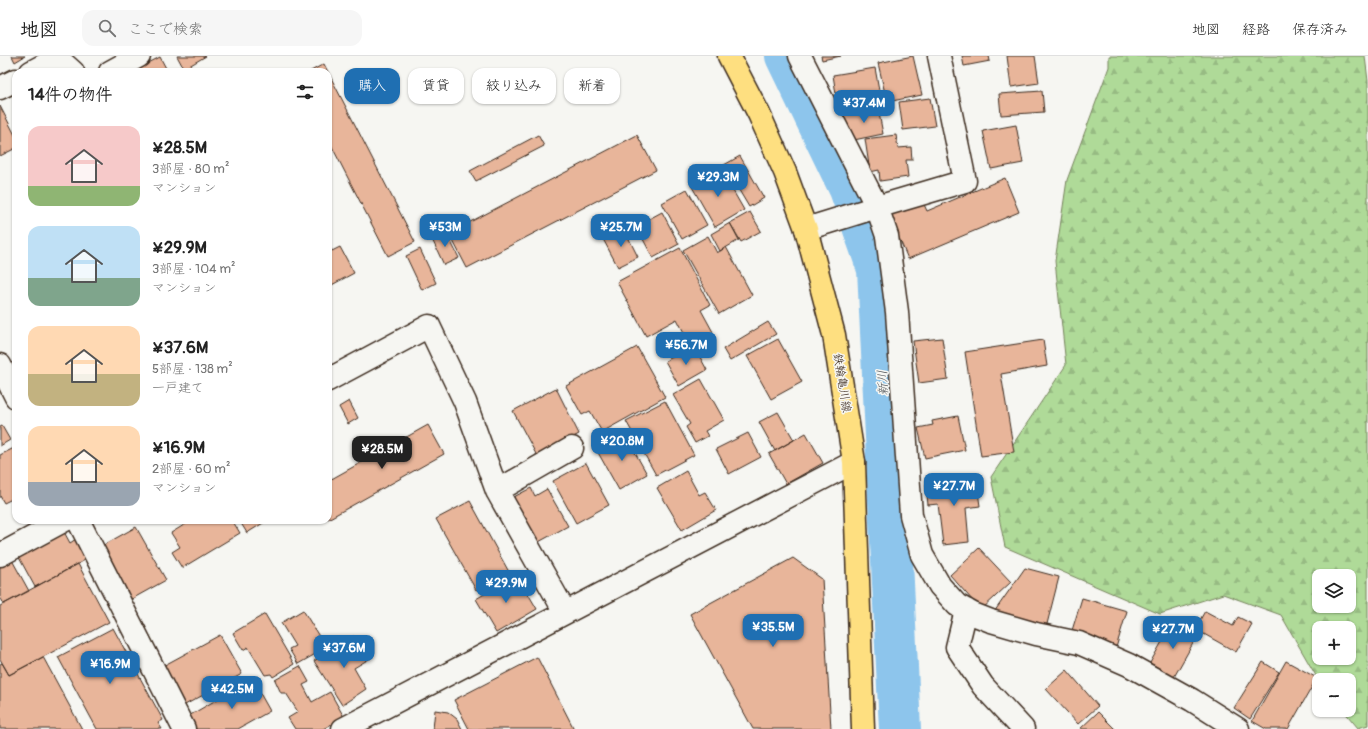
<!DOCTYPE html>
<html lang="ja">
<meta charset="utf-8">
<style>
:root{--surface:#fff;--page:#f6f6f6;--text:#222;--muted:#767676;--line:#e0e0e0;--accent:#1f6fb2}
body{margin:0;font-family:Pangolin,"Klee One",sans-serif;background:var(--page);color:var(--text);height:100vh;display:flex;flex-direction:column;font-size:15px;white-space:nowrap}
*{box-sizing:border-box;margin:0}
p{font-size:13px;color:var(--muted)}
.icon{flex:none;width:22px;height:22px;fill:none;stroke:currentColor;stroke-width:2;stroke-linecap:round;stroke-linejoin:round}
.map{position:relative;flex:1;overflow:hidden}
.drawer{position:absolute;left:12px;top:12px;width:320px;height:456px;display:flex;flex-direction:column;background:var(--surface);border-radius:12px;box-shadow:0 1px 3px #0004}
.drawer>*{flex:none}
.top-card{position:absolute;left:344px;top:12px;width:380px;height:36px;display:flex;gap:8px}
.fabs{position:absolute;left:1312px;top:513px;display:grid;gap:8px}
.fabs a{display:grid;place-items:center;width:44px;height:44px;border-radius:8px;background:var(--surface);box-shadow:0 1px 3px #0004;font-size:20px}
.price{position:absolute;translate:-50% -34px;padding:0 9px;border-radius:8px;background:var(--accent);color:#fff;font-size:13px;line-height:26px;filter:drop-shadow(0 1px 2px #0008)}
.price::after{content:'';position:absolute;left:50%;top:24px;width:12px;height:9px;margin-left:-6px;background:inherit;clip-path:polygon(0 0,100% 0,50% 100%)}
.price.on{background:#222;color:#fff}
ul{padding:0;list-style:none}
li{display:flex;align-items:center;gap:12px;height:100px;padding:0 16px}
li span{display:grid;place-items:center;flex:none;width:112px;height:80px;border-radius:12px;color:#555}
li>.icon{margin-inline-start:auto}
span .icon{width:48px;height:48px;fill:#fffc;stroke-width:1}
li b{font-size:17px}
h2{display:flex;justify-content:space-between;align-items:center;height:48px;padding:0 16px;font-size:17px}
.chip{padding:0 14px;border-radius:12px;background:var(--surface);box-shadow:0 1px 3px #0004;font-size:14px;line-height:36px}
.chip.on{background:var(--accent);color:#fff}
header{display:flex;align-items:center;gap:24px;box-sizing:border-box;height:56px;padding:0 20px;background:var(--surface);border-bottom:1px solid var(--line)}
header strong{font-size:19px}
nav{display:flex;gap:22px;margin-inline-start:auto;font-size:14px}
.search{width:280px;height:36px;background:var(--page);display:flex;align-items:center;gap:10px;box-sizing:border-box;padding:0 14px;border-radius:12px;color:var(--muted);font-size:15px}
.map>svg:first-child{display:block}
.forest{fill:url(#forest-firs);stroke:#75825b;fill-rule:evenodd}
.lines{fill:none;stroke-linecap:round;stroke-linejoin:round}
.river{stroke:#8dc5ec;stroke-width:42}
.building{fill:#e8b59a;stroke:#3b2a1e}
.minor-casing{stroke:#3b2a1e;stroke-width:25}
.major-casing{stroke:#3b2a1e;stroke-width:25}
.minor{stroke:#f6f6f2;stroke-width:22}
.major{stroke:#fedf80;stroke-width:22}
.labels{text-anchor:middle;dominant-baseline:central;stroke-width:3;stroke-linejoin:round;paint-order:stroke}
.street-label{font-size:12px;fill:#3b2a1e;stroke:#f6f6f2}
.water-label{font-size:13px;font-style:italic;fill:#54585c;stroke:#f6f6f2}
</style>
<header>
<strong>地図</strong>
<div class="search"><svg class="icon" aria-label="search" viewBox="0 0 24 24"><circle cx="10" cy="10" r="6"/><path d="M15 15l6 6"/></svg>ここで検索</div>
<nav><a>地図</a><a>経路</a><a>保存済み</a></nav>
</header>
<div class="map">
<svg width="1368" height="673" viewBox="0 0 1368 673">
<defs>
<pattern id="forest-firs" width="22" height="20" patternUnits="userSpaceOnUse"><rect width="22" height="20" fill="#afda98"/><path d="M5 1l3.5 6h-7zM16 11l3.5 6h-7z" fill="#97bb83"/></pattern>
</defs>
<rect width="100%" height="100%" fill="#f6f6f2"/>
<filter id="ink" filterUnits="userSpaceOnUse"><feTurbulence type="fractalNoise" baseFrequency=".025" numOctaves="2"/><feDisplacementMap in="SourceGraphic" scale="8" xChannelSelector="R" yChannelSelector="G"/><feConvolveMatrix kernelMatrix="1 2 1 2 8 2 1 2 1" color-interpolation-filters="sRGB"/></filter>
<g filter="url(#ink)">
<path class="forest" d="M1109,0H1365L1368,25V669L1358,672L1343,654H1349V624L1319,625L1281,559L1223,538L1160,558L1005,491L991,421L1066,309L1055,205L1067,124L1109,11ZM1319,520H1349V550H1319ZM1319,572H1349V602H1319Z"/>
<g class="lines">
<path class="river" d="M786,0L850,133L878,213L900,673"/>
</g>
<path class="building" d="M12,0H25L15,6Z
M177,0H206L184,13Z
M821,0H841L822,4Z
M913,0L922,39L887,46L878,7Z
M962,0H989L990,5L964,10Z
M1007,0H1035L1039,27L1011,31Z
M160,1L168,16H131Z
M324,8L328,16H309Z
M875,12L881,45L838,51L833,19Z
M328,16L415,186L388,200L328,83Z
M1042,35L1044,56L1001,59L999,38Z
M930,42L935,70L903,74L899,46Z
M0,50L16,81V92L0,100Z
M878,52L883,78L849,85L844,59Z
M1016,69L1023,107L991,113L983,75Z
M538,79L544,90L476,125L470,115Z
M637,79L656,114L467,212L449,177Z
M896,79L898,92L911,91L912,104H906L908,121L880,125L879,114L870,116L865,83Z
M740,100L764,142L749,151L724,109Z
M720,112L744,154L715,171L691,129Z
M1005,122L1019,156L908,203L888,156L921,142L927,155Z
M687,133L707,169L682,183L662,147Z
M662,156L679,188L653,202L636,170Z
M750,156L761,175L741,186L730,167Z
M730,167L739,184L720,195L711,178Z
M624,173L638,201L618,211L603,183Z
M445,174L459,202L444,209L431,181Z
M708,180L717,197L726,191L752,239L719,258L683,194Z
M328,188L332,195L340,191L354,217L328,231Z
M680,192L710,249L701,254L713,276L690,288L677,263L646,280L617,226Z
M420,193L436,227L422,234L406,200Z
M768,266L776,278L730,305L723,293Z
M942,282L948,323L919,327L913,285Z
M778,283L802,326L771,343L747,300Z
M1043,284L1047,310L1001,318L1014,396L981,400L965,296Z
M694,290L707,314L679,330L665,305Z
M637,291L665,341L602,376L590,355L582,359L566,330Z
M701,323L724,364L705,375L708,380L695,387L686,371L690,368L673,339Z
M556,332L579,378L537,400L513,355Z
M349,345L358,362L348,368L339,351Z
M665,345L694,399L656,419L626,365Z
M778,356L794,384L775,395L759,366Z
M958,360L965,394L925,402L918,372L933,369L932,365Z
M428,369L444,398L328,463V425Z
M2,370L10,384L0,390V371Z
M624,377L647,418L619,434L596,393Z
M748,377L761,401L729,418L716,393Z
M806,377L823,407L786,428L769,398Z
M16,391V441L4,447L0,440V399Z
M586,407L609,449L576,467L553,425Z
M686,415L699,439L705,436L716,454L682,474L657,432Z
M976,422L980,450L966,452L969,486L943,489L938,448L928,449L926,428Z
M531,432L535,440L547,433L568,470L535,488L510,443Z
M470,445L509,516L476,534L436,463Z
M192,464H232L240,477L182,512L172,496L180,491L171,477Z
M239,464H268L247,477Z
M136,471L166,524L130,544L100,491Z
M63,474L70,487L76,483L87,503L35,531L16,496Z
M979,492L1011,526L981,554L950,519Z
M7,495L29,535L4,548L0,541V499Z
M793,502L822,523L831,673H753L690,558Z
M78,508L109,566L9,619L0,603V550Z
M1025,512L1059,521L1046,572L992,559Z
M517,519L537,553L496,577L476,543Z
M1082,542L1127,555L1115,595L1070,581Z
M303,554L326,592L298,608L289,593L295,590L281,567Z
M1205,555L1233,570L1238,561L1252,568L1236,596L1195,573Z
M265,558L294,608L273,621L271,618L265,619L248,591L243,594L233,577Z
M1172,568L1196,582L1174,621L1150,607Z
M113,572L163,664L158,667L162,673H97L58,601Z
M220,579L242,618L183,650L161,611Z
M354,580L369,603L354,612L366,633L342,649L314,605Z
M43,601L82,673H0V608L2,607L9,619Z
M537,601L574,673H469L454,644Z
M1286,605L1317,622L1288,673H1266L1252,665Z
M1263,606L1279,616L1250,663L1234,652Z
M300,610L309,626L303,629L312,646L330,636L344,661L323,673H295L288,662L298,656L286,637H281L275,624Z
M1067,614L1098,650L1078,668L1046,633Z
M252,623L270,655L238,673H194L187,661Z
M435,654L448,656L457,663L462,673H433Z
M1098,656L1115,673H1080Z"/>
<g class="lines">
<defs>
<path id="minor" d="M800,0L877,151L965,125L939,0
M31,16L46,8L63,7L73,16
M110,16L139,0
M0,32L16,24
M806,173L877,151L887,180L897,256L911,459L922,499L940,530L957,549L973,558L991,565L1036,578L1079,587L1129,609L1192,644L1238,673
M0,309L16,341
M328,324L429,270L465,346L497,435
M78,464L184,673
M0,499L65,464
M966,554L957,591L983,630L1023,673
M565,556L497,435L572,392
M343,673L854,406"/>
<path id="major" d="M729,0L759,58L785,116L806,173L834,279L854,406L863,673"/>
</defs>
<use href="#minor" class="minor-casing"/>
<use href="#major" class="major-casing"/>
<use href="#minor" class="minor"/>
<use href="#major" class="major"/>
</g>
</g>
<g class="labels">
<g class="street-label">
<text transform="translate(842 327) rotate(81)">鉄輪亀川線</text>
</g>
<g class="water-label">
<text transform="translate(883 327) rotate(-93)">新川</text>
</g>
</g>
</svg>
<div class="fabs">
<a><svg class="icon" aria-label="layers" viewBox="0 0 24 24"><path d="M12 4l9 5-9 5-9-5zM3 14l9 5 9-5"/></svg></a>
<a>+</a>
<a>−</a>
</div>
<b class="price" style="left:864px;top:68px">¥37.4M</b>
<b class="price" style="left:718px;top:142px">¥29.3M</b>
<b class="price" style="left:445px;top:192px">¥53M</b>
<b class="price" style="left:621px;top:192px">¥25.7M</b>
<b class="price" style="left:686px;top:310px">¥56.7M</b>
<b class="price" style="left:622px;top:406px">¥20.8M</b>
<b class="price on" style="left:382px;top:414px">¥28.5M</b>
<b class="price" style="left:954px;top:451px">¥27.7M</b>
<b class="price" style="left:506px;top:548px">¥29.9M</b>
<b class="price" style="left:773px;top:592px">¥35.5M</b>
<b class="price" style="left:1173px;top:594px">¥27.7M</b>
<b class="price" style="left:344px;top:613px">¥37.6M</b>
<b class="price" style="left:110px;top:629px">¥16.9M</b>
<b class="price" style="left:232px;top:654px">¥42.5M</b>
<div class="top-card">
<a class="chip on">購入</a>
<a class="chip">賃貸</a>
<a class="chip">絞り込み</a>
<a class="chip">新着</a>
</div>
<section class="drawer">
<h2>14件の物件<svg class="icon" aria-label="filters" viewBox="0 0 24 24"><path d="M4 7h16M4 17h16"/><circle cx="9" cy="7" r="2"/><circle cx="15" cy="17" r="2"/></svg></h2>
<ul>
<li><span style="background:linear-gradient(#f6c9c9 75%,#8fb573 0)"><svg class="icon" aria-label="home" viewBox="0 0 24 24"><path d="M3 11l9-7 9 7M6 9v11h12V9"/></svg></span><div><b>¥28.5M</b><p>3部屋 · 80 m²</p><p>マンション</p></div></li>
<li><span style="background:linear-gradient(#bfe0f5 65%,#7fa58c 0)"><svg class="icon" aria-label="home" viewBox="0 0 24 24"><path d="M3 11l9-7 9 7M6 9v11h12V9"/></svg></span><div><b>¥29.9M</b><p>3部屋 · 104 m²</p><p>マンション</p></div></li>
<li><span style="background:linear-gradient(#ffd9b3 60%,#c2b280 0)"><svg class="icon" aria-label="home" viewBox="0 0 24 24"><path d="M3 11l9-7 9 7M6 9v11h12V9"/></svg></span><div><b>¥37.6M</b><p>5部屋 · 138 m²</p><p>一戸建て</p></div></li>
<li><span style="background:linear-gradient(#ffd9b3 70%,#9aa5b1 0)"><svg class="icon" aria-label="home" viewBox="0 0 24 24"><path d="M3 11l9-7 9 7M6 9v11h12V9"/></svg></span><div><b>¥16.9M</b><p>2部屋 · 60 m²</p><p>マンション</p></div></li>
</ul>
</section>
</div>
